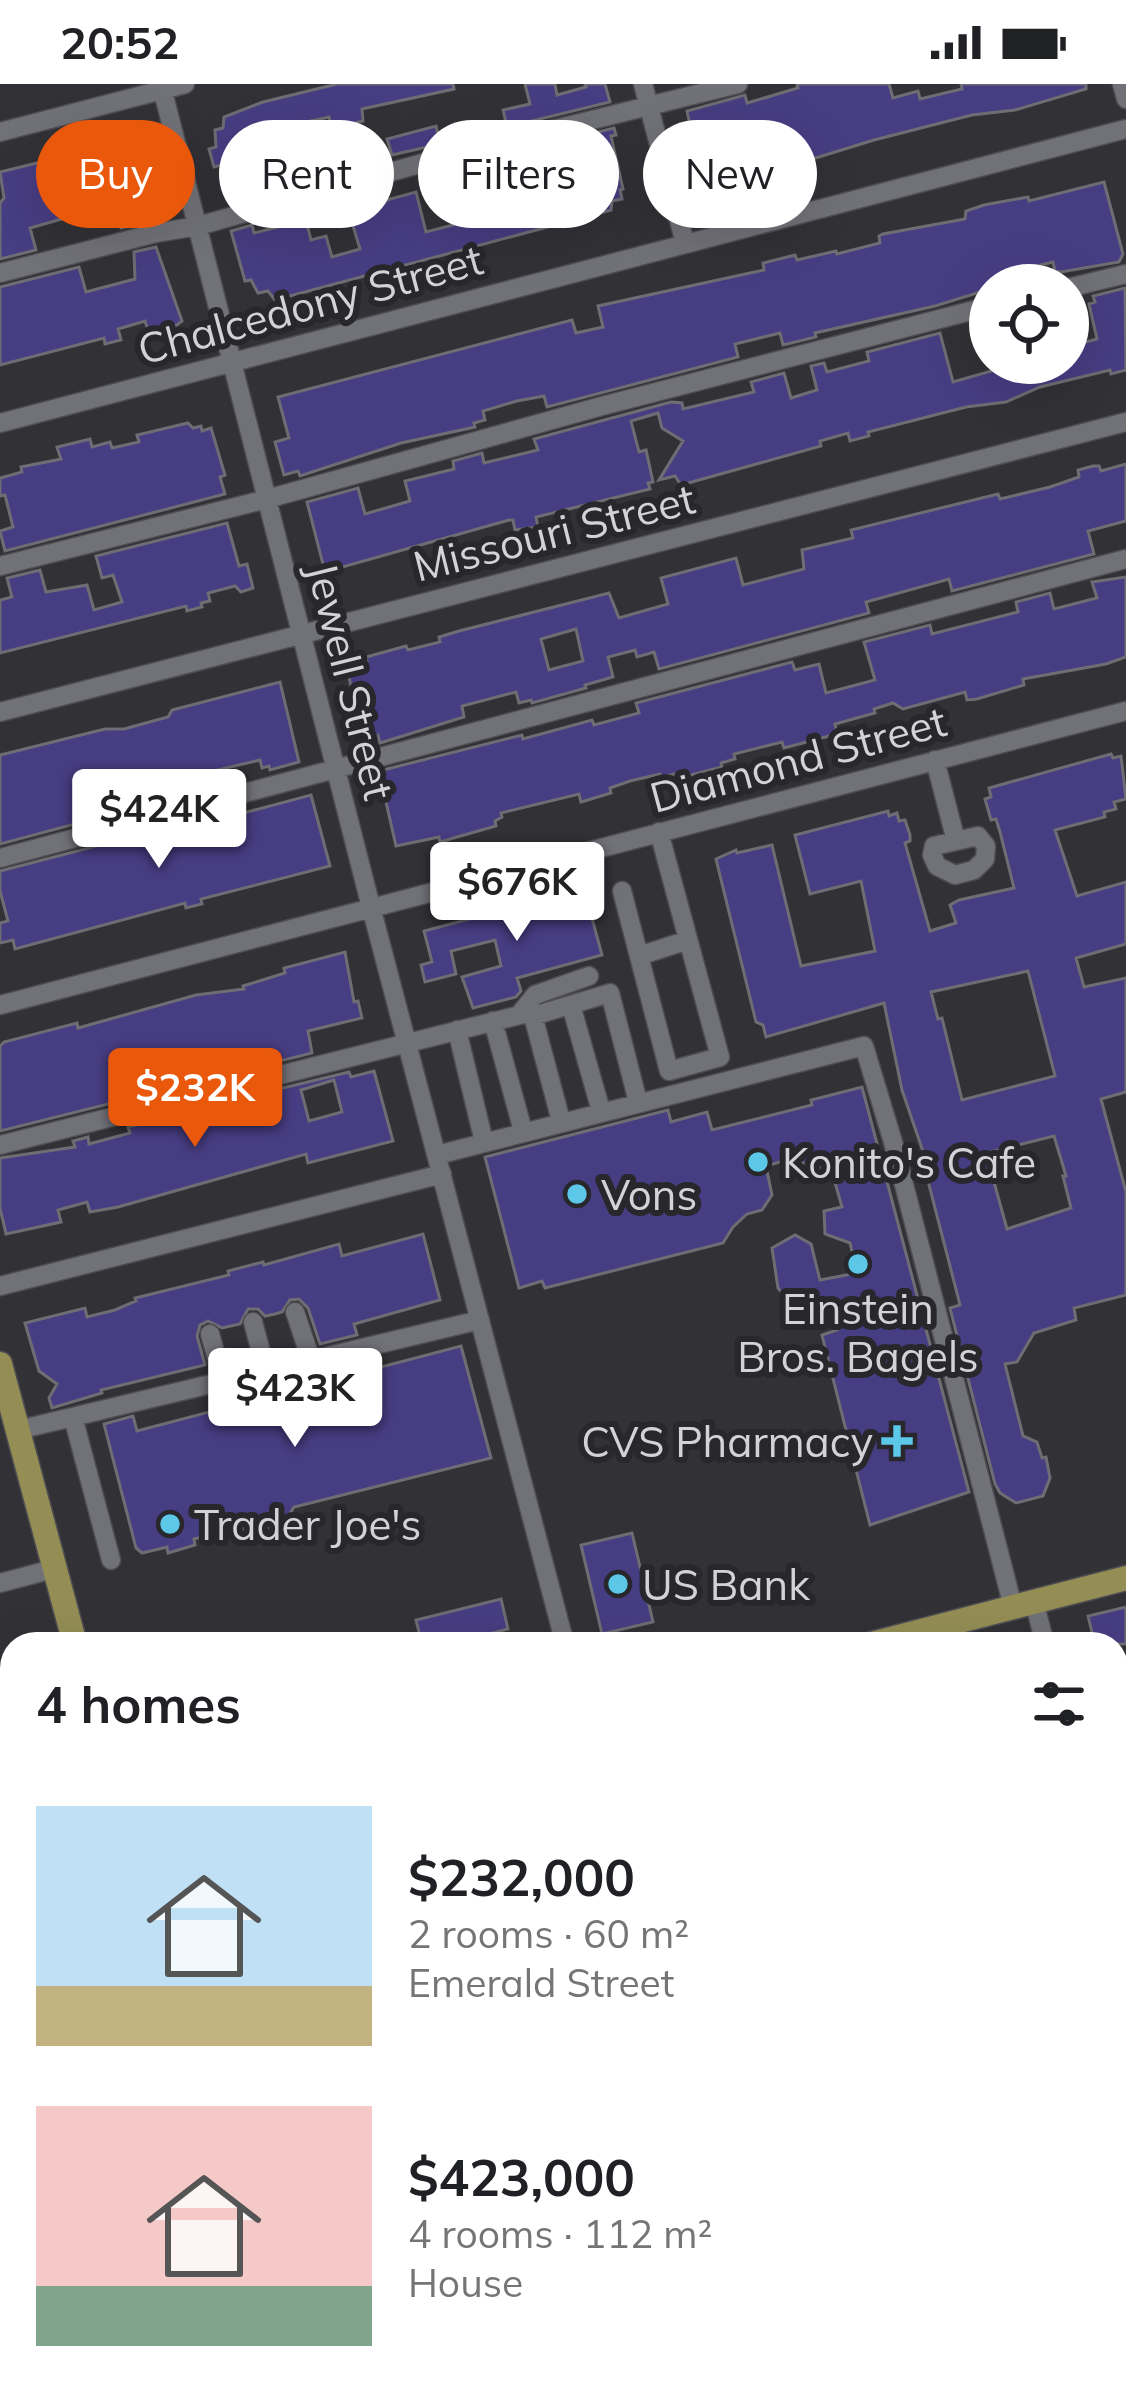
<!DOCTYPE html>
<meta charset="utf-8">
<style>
:root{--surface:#fff;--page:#f6f6f6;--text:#202124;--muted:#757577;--accent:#ea580c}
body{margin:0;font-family:Mulish,sans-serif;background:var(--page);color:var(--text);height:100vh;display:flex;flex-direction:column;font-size:45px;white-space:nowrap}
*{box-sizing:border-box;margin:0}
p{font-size:39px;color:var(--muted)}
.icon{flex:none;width:66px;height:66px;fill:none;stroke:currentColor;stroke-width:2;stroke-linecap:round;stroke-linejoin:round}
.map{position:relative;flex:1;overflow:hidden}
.panel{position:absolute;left:0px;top:1548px;width:1128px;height:771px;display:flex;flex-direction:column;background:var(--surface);border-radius:36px 36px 0 0;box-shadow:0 12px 48px #0002}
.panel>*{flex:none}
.banner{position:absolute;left:36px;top:36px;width:1056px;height:108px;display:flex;gap:24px}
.tools{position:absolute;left:969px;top:180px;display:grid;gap:24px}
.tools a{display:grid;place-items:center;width:120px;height:120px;border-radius:50%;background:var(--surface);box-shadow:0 12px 48px #0002;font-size:60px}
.price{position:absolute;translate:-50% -102px;padding:0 27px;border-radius:12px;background:#fff;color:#222;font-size:39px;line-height:78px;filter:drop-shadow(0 3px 6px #0008)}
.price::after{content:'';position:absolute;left:50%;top:72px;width:36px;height:27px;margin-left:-18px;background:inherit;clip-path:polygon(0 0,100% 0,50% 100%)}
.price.current{background:var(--accent);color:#fff}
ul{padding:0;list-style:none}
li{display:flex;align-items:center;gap:36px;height:300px;padding:0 36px}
li span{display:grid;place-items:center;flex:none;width:336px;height:240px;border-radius:0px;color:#555}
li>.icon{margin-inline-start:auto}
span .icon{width:144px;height:144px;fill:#fffc;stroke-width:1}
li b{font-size:51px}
h2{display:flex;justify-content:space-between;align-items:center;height:144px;padding:0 36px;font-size:51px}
.chip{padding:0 42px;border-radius:54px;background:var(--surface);box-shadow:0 12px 48px #0002;font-size:42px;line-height:108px}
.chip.current{background:var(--accent);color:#fff}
.status{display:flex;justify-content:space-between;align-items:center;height:84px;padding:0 60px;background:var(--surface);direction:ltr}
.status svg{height:33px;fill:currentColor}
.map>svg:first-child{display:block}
.building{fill:#473d82;stroke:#6d6d73;stroke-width:3;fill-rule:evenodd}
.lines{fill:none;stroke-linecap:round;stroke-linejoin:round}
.minor-casing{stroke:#4d4d52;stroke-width:21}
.major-casing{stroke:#4d4d52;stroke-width:27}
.minor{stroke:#717178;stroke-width:18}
.major{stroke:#948e55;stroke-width:24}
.poi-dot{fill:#5dc7e8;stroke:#27272c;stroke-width:4.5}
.labels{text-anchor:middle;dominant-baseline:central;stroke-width:12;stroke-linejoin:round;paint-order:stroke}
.street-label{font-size:42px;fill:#d3d3d7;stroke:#27272c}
.poi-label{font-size:42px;fill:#d3d3d7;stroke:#27272c;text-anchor:start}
</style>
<div class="status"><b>20:52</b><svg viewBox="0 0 49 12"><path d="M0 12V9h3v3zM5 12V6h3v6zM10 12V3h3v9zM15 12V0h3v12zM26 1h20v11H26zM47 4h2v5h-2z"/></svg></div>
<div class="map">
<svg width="1126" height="2317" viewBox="0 0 1126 2317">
<rect width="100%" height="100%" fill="#313136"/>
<path class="building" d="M337,0H453L454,5L362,25L363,37L351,40L363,82L279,105L277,100L262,104L254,72L214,83L209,65L216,63L215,46L223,44L224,33L263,18ZM329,33L337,70L279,84L272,57L286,54L283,43Z
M525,0H555L557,11L586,3L585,0H605L610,18L507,43L503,26L530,20Z
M797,0H889L893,14L918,7L920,15L962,5L961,0H1086V5L1015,26L972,31L874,56L780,85L721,99H700L687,50L692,49L687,27L745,11L747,19L798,4Z
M436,42L440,60L392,71L387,55Z
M614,44L616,51L611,52L623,105L620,106L622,115L612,117L611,126L275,216L268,207L258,209L251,196L245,197L231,147L252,141L254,149L306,136L311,156L326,152L332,173L360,165L345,115L384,104L387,116L416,108L426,148L480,134L470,98L517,85H505L504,79L544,70L542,62ZM587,68L596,107L547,117L539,85H556Z
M103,61L106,69L130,63L150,137L121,144L108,99L81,105L86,123L60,129L62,135L30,144L36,166L0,175V119L4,114L0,88L53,75L57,87L90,78L87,65Z
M1104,98L1123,170L1119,178L1061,188L1055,187L1053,178L1004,190L1007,201H990V205L935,222L815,249L816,253L783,261L780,249L735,260L738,273L547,323L544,312L517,317L483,327L485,336L474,339L475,343L401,359L300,392L298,387L284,391L275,358L289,354L278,313L572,236L576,249L603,243L598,222L764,186L763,179L795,171L797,176L836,167L837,170L880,159L879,152L883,150L965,135L966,127L984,121L1028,113L1029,117Z
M156,163L182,237L177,241L149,249L145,237L118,245L121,256L105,260L104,254L0,281V203L79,183L86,208L135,195L134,168Z
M1125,204L1126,286L1111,290L1110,286L1040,303L1006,318L966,323L868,348L869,352L850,357L848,349L820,357L821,362L681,401L675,392L659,396L683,357L662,344L658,329L631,337L639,368L646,366L653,398L648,399L650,405L536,433L538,443L515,446L513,436H509L325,488L307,418L358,404L365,430L410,417L405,397L454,385L453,377L482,369L484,379L538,366L534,355L671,318L682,319L683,325L754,308L751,298L784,289L791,314L817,306L811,282L824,279L827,288L869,277L867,268L940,249L953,298L995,286L993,279H1068V263L1097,255L1089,220L1095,218L1093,212Z
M188,339L193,344L201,342L202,347L211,344L225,391L220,393L225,410L5,467L0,447L13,443L5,411L0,412V394L22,388L21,383L61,375L57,363L90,355L92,363L110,358L112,364L139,358L137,351Z
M1126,380V437L1088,447L1094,470L952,507L949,495L866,518L869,529L659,585L654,568L637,573L635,566L608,573L613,593L585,601L586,604L532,619L531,616L519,619L516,608L462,622L464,633L380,659L378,651L366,654L358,622L355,623L347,582L367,577L366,573L406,562L408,566L440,558L439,553L459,547L609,509L619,534L668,520L661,494L736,474L743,501L804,485L802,466L853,454L851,446L998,410L1000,415L1050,403L1079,393L1078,386L1093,382H1099L1101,387ZM576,545L583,577L549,586L541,555Z
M227,439L239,482L247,480L253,504L241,508L235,502L208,509L210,517L201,519L202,523L187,527L186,522L0,569V516L12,513L7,494L40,486L46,508L87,501L94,526L122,518L113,491L102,494L96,472Z
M1126,493V573L1106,580L1023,595L1024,601L977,615L967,616L965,608L903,625L893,619L874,625L875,629L835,640L837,650L784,664L782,658L734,670L735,675L721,679L722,683L675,695L674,690L661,694L660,690L630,697L610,704L611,709L581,718L579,710L501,729L502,733L495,737L496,742L457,753L440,758L439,753L396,762L379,687L522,651L523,655L592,636L594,641L639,629L636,619L792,578L795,586L819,580L826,609L875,596L864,558L930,541L932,550L1018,528L1016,518L1050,509L1054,525L1097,514L1092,498Z
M280,598L299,678L270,686L269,682L262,684L260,676L217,686L221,701L0,760V671L105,645H124L168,633L172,626Z
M1111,670L1113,674L1121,672L1126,715L1114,718L1116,725L1104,728L1105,733L1055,746L1077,812L1126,798V860L1076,874L1084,903L1126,894V1008L1101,1015L1126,1108V1211L1074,1224L1076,1236L1034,1249L1017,1278L1005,1280L1023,1352L1037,1358L1042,1374L1046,1373L1050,1394L1043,1412L1016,1419L1000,1409L995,1400L950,1224L960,1221L926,1089L930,1088L902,1006L884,919L766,953L763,941L756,938L716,775L736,766L737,769L772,761L801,882L875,867L861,797L810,810L795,751L888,727L889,732L897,729L899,737L905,736L910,751V757L905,759L930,847L956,839L950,821L959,816L1014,804L1000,748L996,735L991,736L985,715L991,713L989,704ZM1028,887L1055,992L962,1016L942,934L938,935L931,908ZM1054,1052L1066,1092H1063L1071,1124L1007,1145L986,1069Z
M311,711L330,782L201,815L202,820L186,824L185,819L15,865L13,856L0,859V839L8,837L0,807V787L189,738L191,743Z
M584,805L602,871L517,894L521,907L516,913L473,924L462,893L501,882L495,856L451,867L456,890L425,898L421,881L432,878L424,847Z
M345,868L354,918L358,917L362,934L308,947L312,969L0,1047V962L4,958L77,939L78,944L196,911L244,905L243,902L285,889L284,884Z
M374,987L393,1057L308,1079L306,1070L118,1123L90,1128L87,1118L58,1126L61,1138L6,1150L0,1124V1074L75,1063L73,1057L88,1053L89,1060L130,1049L128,1043L172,1032L174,1039L200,1032L198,1025L214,1021L216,1029L264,1016L262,1009L349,988L351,993ZM334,996L342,1028L309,1037L301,1006Z
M862,1003L969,1408L870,1441L822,1251L837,1246L825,1216L795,1225L778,1204L772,1164L795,1151L811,1160L820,1196L857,1189L850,1159L825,1150L824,1127L842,1123L830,1081L816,1085L793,1074L766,1082L772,1111L762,1126L747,1130L733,1143L723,1159L545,1204L542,1197L519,1204L485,1073L668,1026L671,1038L707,1028L712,1046L812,1021L811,1016Z
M423,1150L440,1216L354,1240L357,1251L320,1260L308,1224L299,1215L290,1216L282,1228L275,1230L265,1232L258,1225H248L240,1240L222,1244L208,1237L200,1241L197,1252L205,1281L101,1306L102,1309L52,1324L49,1314L57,1300L39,1287L25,1239L85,1224L87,1233L115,1226L136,1217L135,1214L229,1191L228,1187L263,1178L264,1181L339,1160L342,1172Z
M461,1262L491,1374L294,1423L288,1433L270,1437V1443L244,1448L241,1442L194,1455L195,1461L168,1469L167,1463L142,1469L136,1464L104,1340L133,1332L137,1347Z
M632,1449L653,1538L602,1550L581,1461Z
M501,1515L508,1545L451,1560H422L416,1536Z
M1126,1523V1560H1095L1088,1532Z"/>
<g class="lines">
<defs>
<path id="minor" d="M161,0L371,823L565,1560
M643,0L685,159
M1122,0L1126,15
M0,48L185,0
M0,189L156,149L198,142L462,68L738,0
M1068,204L1126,190
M0,339L1126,45
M0,482L267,415L602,322L990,222
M0,628L1126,338
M935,676L956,757L978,752L986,762L985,775L974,786L955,791L937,782L932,771L934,762L956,757
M0,774L1126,475
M622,807L669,987L720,973L659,748
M639,872L688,856
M0,921L1126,627
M571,921L601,1027
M519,931L535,911L589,892
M533,932L610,909L638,1018
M493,937L523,1047
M457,946L484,1058
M0,1061L532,928L561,1037
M437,1071L864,962L893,1058L1013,1523
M0,1202L442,1090
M295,1228L311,1276
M253,1238L266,1287
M210,1250L223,1297
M73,1333L111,1476
M18,1346L480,1236
M0,1499L53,1485
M1034,1517L1045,1560
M0,1638L12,1635
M1116,1641L1126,1638
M1116,1782L1126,1780
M1116,1826L1126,1864
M12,1881V1882
M1116,1927L1126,1925
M0,1931L12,1928
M0,2078L12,2075
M0,2221L12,2218
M1116,2255L1126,2253
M116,2307L119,2317
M137,2307L140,2317
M451,2307L454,2317
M524,2307L527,2317
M759,2307L762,2317
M878,2317L916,2307"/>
<path id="major" d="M0,1280L75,1560
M871,1560L1126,1494
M0,1787L12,1784
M1116,2073L1126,2070
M1116,2114L1126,2111
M273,2307L276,2317
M173,2317L210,2307
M354,2317L393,2307"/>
</defs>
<use href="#minor" class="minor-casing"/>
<use href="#major" class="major-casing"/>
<use href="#minor" class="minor"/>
<use href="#major" class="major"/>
</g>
<g class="poi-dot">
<circle cx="758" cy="1078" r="12"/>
<circle cx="577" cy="1110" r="12"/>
<circle cx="858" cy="1180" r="12"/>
<path d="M891 1339h12v12h12v12h-12v12h-12v-12h-12v-12h12z"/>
<circle cx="170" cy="1440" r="12"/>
<circle cx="618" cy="1500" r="12"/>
</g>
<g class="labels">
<g class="street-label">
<text transform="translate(310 220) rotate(-15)">Chalcedony Street</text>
<text transform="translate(554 448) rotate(-14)">Missouri Street</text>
<text transform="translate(351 597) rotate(76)">Jewell Street</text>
<text transform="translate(798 675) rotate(-15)">Diamond Street</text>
</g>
<g class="poi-label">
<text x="782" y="1078">Konito's Cafe</text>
<text x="601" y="1110">Vons</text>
<text x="858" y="1224" text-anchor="middle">Einstein<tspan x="858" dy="48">Bros. Bagels</tspan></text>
<text x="873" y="1357" text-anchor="end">CVS Pharmacy</text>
<text x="194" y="1440">Trader Joe's</text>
<text x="642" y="1500">US Bank</text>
</g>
</g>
</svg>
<div class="tools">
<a><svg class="icon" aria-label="locate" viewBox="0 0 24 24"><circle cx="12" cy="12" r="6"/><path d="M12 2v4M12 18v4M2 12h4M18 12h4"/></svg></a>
</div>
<b class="price" style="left:159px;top:787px">$424K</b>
<b class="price" style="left:517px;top:860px">$676K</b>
<b class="price current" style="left:195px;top:1066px">$232K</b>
<b class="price" style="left:295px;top:1366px">$423K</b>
<div class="banner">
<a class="chip current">Buy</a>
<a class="chip">Rent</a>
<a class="chip">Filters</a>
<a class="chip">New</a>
</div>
<section class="panel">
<h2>4 homes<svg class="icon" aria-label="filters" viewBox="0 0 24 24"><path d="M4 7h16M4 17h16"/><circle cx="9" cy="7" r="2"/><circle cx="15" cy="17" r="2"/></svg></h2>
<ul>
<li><span style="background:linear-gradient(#bfe0f5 75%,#c2b280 0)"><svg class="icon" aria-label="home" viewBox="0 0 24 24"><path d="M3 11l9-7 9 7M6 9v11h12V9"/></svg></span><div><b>$232,000</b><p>2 rooms · 60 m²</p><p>Emerald Street</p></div></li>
<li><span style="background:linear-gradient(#f6c9c9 75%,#7fa58c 0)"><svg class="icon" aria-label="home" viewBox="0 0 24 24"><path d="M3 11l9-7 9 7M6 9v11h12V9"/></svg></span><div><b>$423,000</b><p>4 rooms · 112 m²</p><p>House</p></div></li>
</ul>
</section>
</div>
